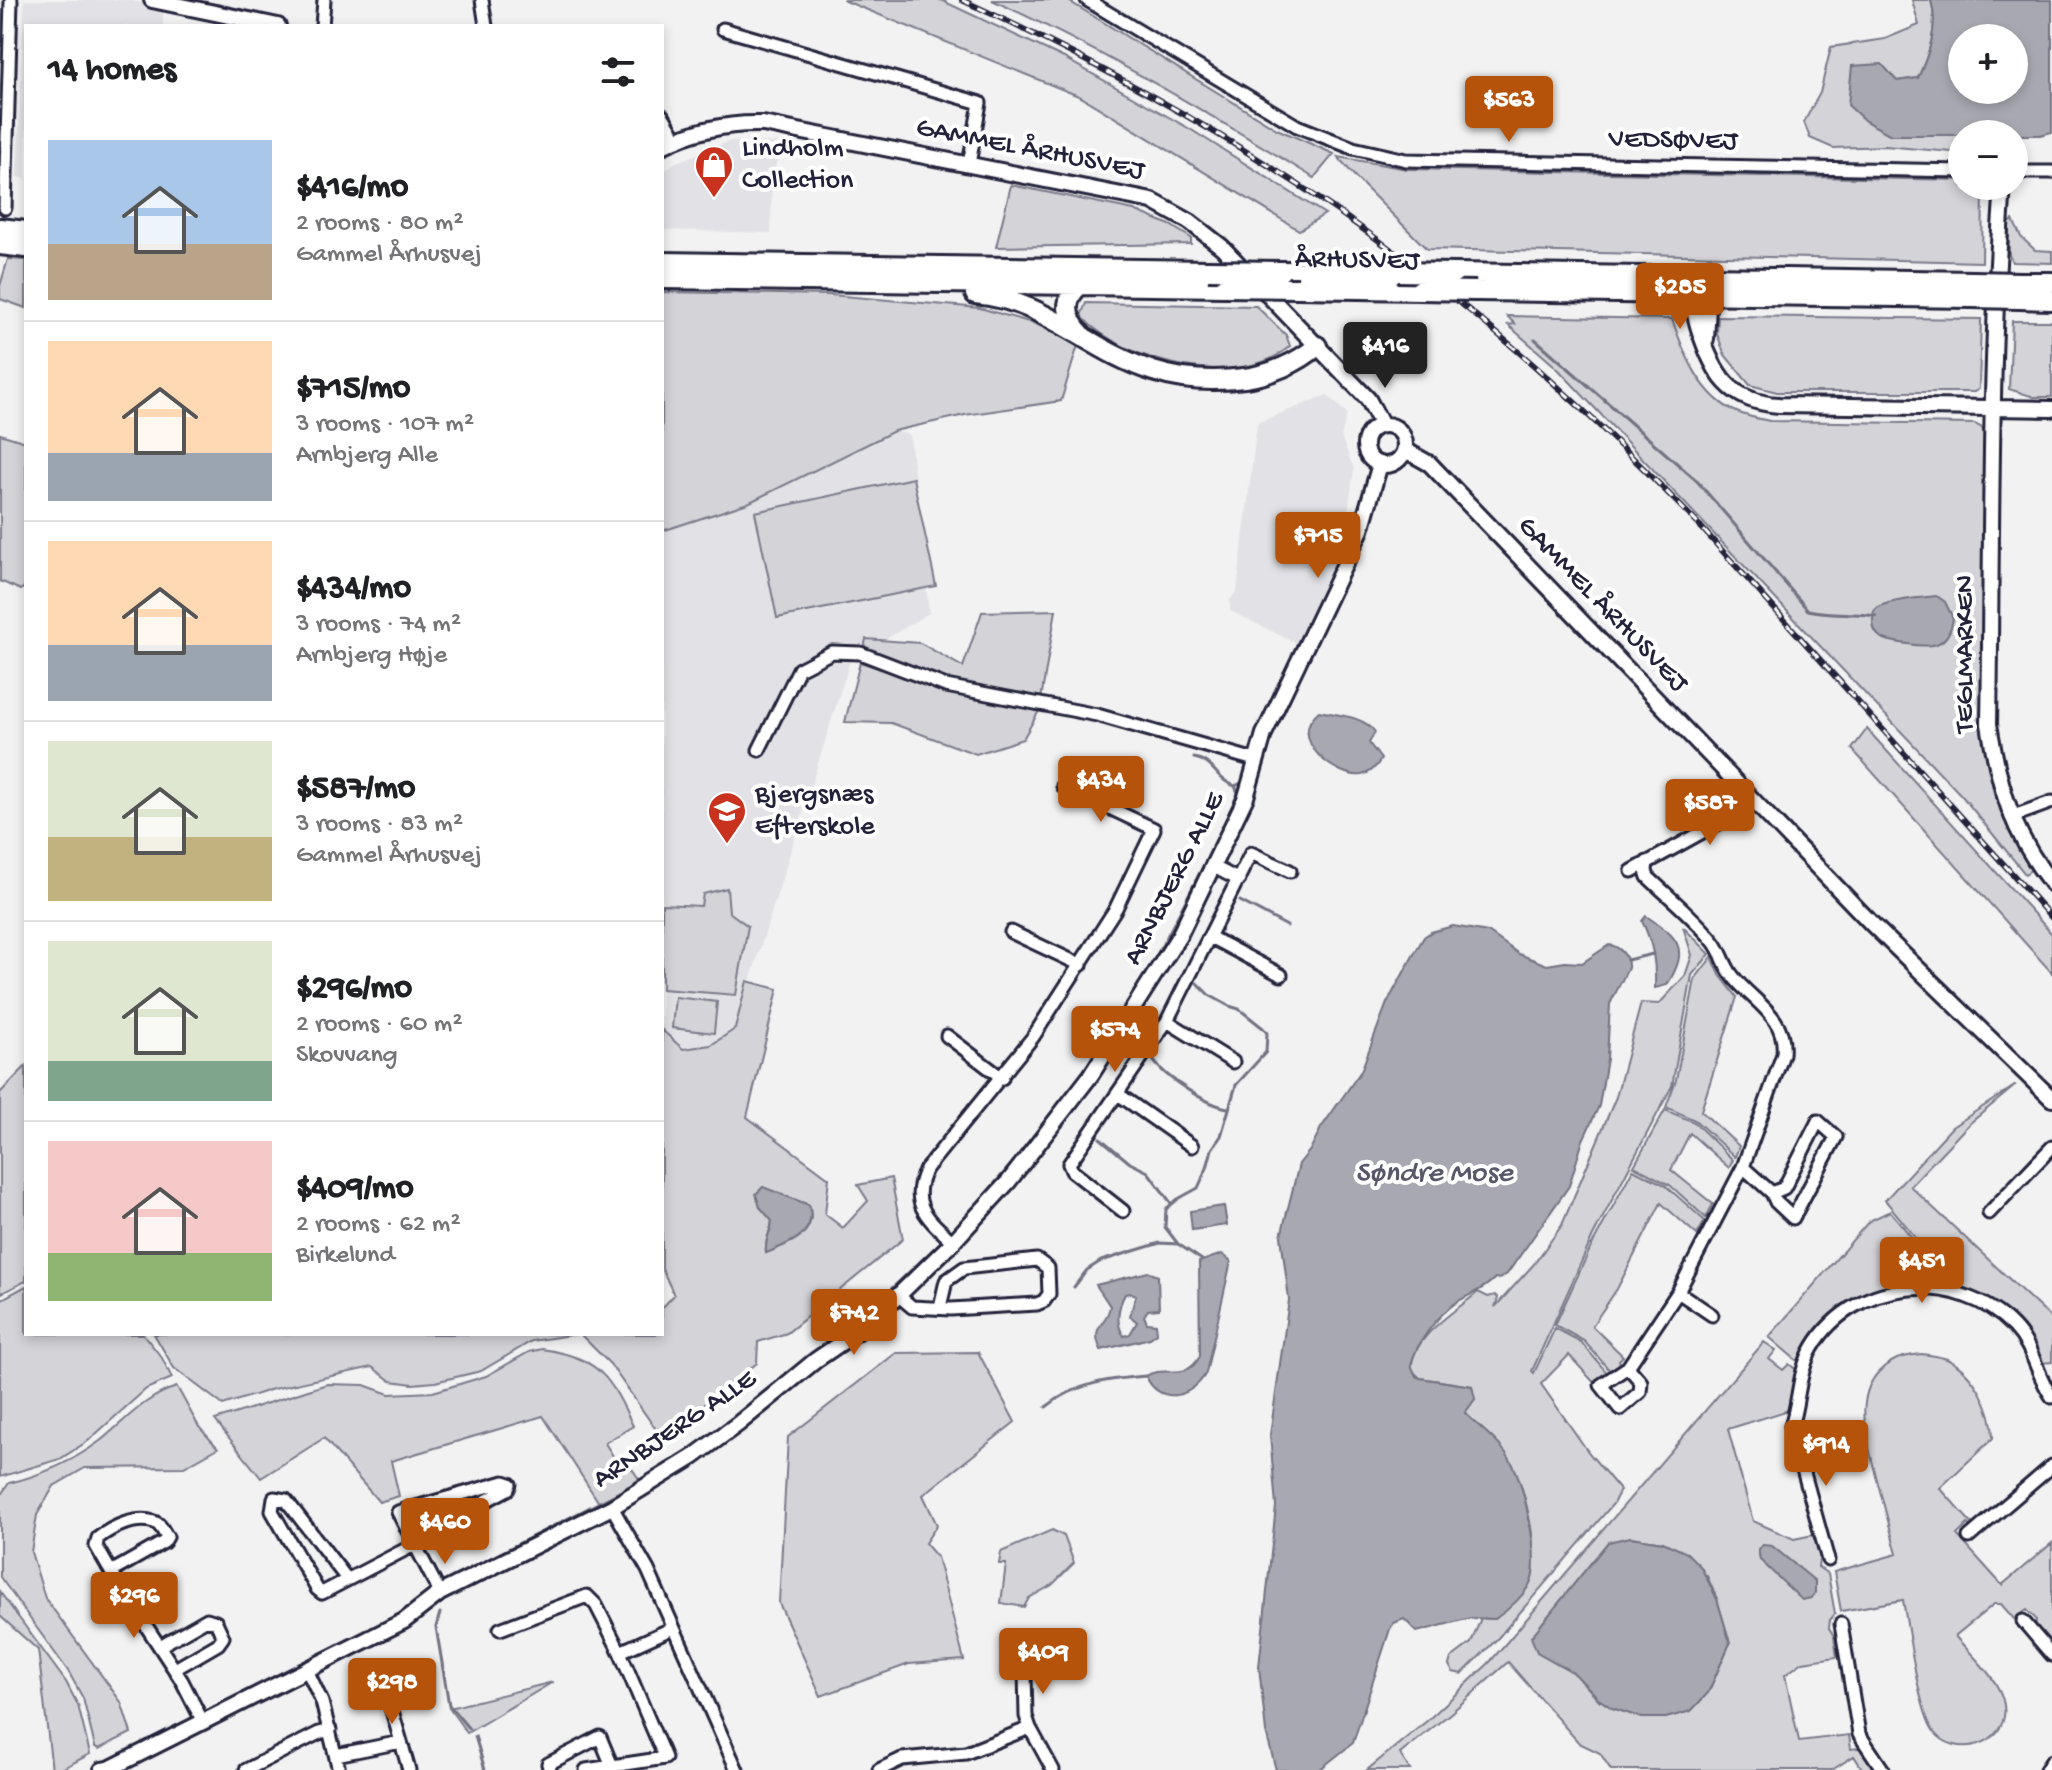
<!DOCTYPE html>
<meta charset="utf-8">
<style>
:root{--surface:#fff;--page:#f6f6f6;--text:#202124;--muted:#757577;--line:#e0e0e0;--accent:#b45309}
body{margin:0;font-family:"Gochi Hand",sans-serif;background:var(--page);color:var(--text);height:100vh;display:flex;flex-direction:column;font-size:30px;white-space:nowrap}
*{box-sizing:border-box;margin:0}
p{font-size:26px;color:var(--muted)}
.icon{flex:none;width:44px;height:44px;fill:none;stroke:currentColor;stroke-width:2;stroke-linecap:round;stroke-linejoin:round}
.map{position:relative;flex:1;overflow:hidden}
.panel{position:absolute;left:24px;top:24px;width:640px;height:1312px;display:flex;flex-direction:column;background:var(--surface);border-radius:0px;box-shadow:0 4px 12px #0003}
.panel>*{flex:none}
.fabs{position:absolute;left:1948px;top:24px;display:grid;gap:16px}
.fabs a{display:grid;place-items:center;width:80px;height:80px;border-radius:50%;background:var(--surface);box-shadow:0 4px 12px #0003;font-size:40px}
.price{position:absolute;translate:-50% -68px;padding:0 18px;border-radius:8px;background:var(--accent);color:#fff;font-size:26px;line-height:52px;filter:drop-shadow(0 2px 4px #0008)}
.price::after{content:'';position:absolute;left:50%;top:48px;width:24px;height:18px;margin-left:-12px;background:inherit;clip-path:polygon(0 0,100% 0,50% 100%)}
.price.selected{background:#222;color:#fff}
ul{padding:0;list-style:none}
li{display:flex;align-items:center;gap:24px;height:200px;padding:0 24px}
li+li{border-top:2px solid var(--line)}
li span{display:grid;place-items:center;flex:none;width:224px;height:160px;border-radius:0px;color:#555}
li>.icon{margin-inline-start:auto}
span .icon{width:96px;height:96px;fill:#fffc;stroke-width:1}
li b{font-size:34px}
h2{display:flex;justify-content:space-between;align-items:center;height:96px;padding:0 24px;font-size:34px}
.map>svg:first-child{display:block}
.built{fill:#e2e2e6}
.green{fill:#d3d3d8;stroke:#7a7a8a;stroke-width:2;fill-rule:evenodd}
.water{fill:#a8a8b2;stroke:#727282;stroke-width:2;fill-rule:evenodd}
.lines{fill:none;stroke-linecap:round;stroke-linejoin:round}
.stream{stroke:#727282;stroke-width:3}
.minor-casing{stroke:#22223b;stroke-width:17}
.tertiary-casing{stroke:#22223b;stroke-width:20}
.primary-casing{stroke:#22223b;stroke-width:24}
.minor{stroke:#fff;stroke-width:11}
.tertiary{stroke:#fff;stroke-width:14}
.primary{stroke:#fff;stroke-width:18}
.rail-casing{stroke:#22223b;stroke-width:6}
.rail{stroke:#fff;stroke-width:3;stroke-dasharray:9;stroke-linecap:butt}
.primary-bridge-casing{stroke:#22223b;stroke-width:24;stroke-linecap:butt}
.primary-bridge{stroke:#fff;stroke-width:18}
.labels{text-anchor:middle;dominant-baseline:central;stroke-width:8;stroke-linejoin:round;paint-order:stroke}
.street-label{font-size:28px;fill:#22223b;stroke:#fff}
.poi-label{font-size:28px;fill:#22223b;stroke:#fff;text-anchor:start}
.water-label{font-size:30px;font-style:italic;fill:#58586b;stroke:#fff}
</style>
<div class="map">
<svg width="2052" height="1770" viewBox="0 0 2052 1770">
<rect width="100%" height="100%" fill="#f2f2f3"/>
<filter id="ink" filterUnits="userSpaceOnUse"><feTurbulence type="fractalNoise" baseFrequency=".0125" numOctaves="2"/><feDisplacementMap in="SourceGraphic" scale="16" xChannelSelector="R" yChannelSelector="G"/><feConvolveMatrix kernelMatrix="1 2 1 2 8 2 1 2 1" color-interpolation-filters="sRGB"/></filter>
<g filter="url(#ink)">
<path class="built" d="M24,0H128L163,7V26H26V178L17,177Z
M730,141L782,143L772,178L771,233L662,230V173L674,163Z
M1327,395L1347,414L1341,437L1354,469L1349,506L1340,530L1347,535L1298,644L1230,611V600L1237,591L1257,423Z
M894,431L910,435L929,613L850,661L735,1029L711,1045L683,1049L662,1030V531L748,503Z"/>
<path class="green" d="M843,0H941L1064,58L1190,129L1325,214L1299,230L1081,97Z
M992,0H1067L1277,129L1334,154L1314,178C1210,114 1104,51 992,0Z
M1912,0H1931C1939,26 1929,54 1918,78L1897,81L1891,135H1962V153L1885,146L1833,148L1810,138L1804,122L1820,93L1831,47L1885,39L1919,25Z
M1338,157L1407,169L1962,180V186H1983L1982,262L1427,249L1357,179Z
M1011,185L1134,210L1170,225L1191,238V244L996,247Z
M2013,220L2021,237L2035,250L2052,251V263L2012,262L2009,255V223Z
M8,259L26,260V308L0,299V286Z
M662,292L831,295L980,308L1036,324L1078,345L1061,401L965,415L894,431L748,503L662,531Z
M1086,303L1256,306L1286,335L1290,346C1240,392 1122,362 1081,316Z
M1507,316L1672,319C1684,354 1702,399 1739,413C1749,417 1760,419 1770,421L1975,424L1982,428L1985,436L1982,723L1994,794L2031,870L2025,874L1962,796L1556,367L1508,325L1515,324Z
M1718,316L1981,319L1979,389L1974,392H1777L1750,385L1725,355L1717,334Z
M2012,321H2052V397H2034L2009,389Z
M0,434L26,442V585L21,590L0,581Z
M913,478L936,586L777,618L755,512Z
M1056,610L1041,699L948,682L864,648L866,639L920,643L963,667L982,612Z
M860,662L945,690L1039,711L1023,739L976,754L891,723L845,722Z
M1867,729L2052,934V973L1852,749Z
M727,888L729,912L748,926L736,995L662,989V904L701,906L703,894Z
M1683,927L1710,954L1692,975L1672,1086L1593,1236L1532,1371L1534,1373L1555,1328L1581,1342L1609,1375L1596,1385L1569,1355L1541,1384L1589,1453L1620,1490L1613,1504L1498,1638L1462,1674L1453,1672L1449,1665L1451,1658L1471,1643L1481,1618L1495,1619C1509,1609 1529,1579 1532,1562C1537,1539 1523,1484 1512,1464C1503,1447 1479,1427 1465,1413L1472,1386L1420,1378L1411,1369C1413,1335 1455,1312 1478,1292L1488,1297L1495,1295L1498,1298L1495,1307L1534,1264L1562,1225L1616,1097L1641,1003L1659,1004L1685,976L1692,955Z
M1712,957L1720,975L1737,997L1701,1111L1739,1146L1735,1157L1695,1120L1666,1107L1676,1080L1695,979Z
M747,981L778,989L747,1117L829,1178L825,1214L843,1228L868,1201L858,1185L891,1178L903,1239L787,1333L758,1342L757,1363L662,1438L610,1364L580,1334H662V1308L674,1295L662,1269V1030L683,1049L711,1045L735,1029ZM793,1199L809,1205C819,1234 789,1244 766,1253C764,1237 771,1234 772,1220L760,1207Z
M675,997L717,1002L714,1033L672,1028Z
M26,1066V1281L0,1294V1093Z
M2016,1085L1969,1124L1910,1186L2052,1319V1362L2042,1363L2033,1346L1988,1301L1957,1288L1885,1200L1952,1127Z
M1665,1110L1694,1122L1733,1160L1729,1168L1690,1133L1671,1170L1713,1204L1706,1218L1670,1185L1634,1166Z
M1633,1169L1665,1185L1705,1221L1697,1235L1661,1203L1617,1289L1592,1326L1623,1356L1619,1360L1621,1366L1612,1373L1584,1341L1555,1325L1591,1247Z
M1890,1211L1953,1287C1878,1270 1848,1311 1803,1361L1796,1360L1769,1337L1869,1221Z
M26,1286V1334H143L162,1358L172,1378L146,1389L88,1441L60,1459L0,1477V1300Z
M154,1334H577L532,1341L481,1371L435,1382L413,1384L391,1381L372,1367L273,1389L223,1405L174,1368Z
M1764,1342L1776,1350L1769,1359L1783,1370L1789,1364L1799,1372L1792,1409L1728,1429L1753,1521L1794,1539L1813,1535L1820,1554L1818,1567L1828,1574L1835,1614L1830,1620L1829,1628L1834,1636L1837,1657L1803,1662L1785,1675L1799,1741L1849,1735L1851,1749L1867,1747L1879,1770H1863L1854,1756L1832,1770H1611L1600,1753L1579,1743L1508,1662L1452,1712L1400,1754L1410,1770H1367L1428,1720L1489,1663ZM1630,1537L1663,1542L1707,1576L1717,1599L1730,1643L1708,1693L1600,1701L1574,1673Z
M542,1349C599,1358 610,1376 633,1426L605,1443L618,1464L626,1460L639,1479L638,1486L601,1506L543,1416L391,1461L399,1496L379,1502L324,1438L261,1478L215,1420L327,1384L364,1385L389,1394L433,1392L486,1376L529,1352Z
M978,1352L1015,1422L923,1495L937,1525L925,1543L937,1557L964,1660L909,1664L821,1696L779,1603L788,1437L896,1353Z
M1922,1354C1930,1355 1939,1356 1947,1359C1975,1373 1993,1409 1993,1438L1940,1488L1975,1527L1973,1530L1968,1524L1957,1535L2002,1585L2052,1543V1649L2035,1629L2036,1619L2027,1610L2014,1619L2001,1604H1994L1955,1636C1972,1656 2000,1679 2004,1705C2010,1745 1954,1761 1933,1730C1919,1710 1908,1628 1903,1600L1841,1611L1834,1572L1897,1554C1890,1528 1883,1502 1876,1476C1866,1436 1848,1382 1897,1359C1904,1356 1914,1355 1922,1354Z
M177,1387L199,1427L218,1448L184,1467L85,1468L54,1486L37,1515L31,1552L45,1598L121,1702L131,1733L99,1749L95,1747L83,1698L68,1671L0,1577V1496L9,1483C42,1475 72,1462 100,1441C125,1421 145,1396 177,1387Z
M1052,1530L1064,1536L1074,1563L1052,1585L1029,1598L1024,1607L1001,1603L1006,1564H999L1001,1552Z
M0,1592L66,1682L78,1705L90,1754L60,1770H52L38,1650L0,1616Z
M553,1682L467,1733L449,1708Z"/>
<path class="water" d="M1931,0H2052V132L2040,135H1891L1865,121L1848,105L1852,66L1882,64L1897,81L1918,78C1929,54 1939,26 1931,0ZM1962,38H2014V90H1962Z
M1937,596L1945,602L1953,618C1949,647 1932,648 1908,644C1891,641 1872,642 1873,619C1873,614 1873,611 1877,608C1884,601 1926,597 1937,596Z
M1319,711C1337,715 1364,716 1375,732L1369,743L1381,759C1377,766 1371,773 1362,775C1339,779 1284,740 1319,711Z
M1646,916C1679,938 1690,948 1667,985L1655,988C1656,963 1653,943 1642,921Z
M1453,926L1488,932L1519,954L1547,965L1565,962L1582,963L1609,945C1620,946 1629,957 1628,968L1610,1004L1607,1059L1599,1106L1583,1140L1569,1186L1507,1274L1499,1279L1495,1278C1484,1290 1471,1293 1457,1302C1438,1315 1416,1343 1411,1365L1416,1376L1420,1378L1472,1386L1475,1399L1465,1413C1481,1429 1501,1442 1512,1463C1524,1485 1539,1554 1532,1578C1528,1593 1507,1611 1495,1619L1470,1618L1417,1632L1404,1619L1394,1623L1390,1629L1353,1743L1319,1770H1276L1266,1732L1259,1667L1276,1506L1270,1435L1289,1300L1281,1236L1299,1164L1310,1150L1321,1128L1361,1071L1387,1003L1414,954L1424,937L1431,932Z
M763,1187L809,1205C818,1235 788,1244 766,1253C765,1234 771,1235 772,1221L760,1207L756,1194Z
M1224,1206L1227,1225L1192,1230L1190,1211Z
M1222,1254L1231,1261L1206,1373C1192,1398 1159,1406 1146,1376C1163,1364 1186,1383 1200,1356L1199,1262Z
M1148,1272L1158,1276L1159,1309L1148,1310L1144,1316L1147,1323L1156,1324L1157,1333L1150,1338L1101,1350C1089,1325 1108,1324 1110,1306L1096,1285ZM1131,1293L1136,1295L1130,1316L1137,1322L1130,1334L1124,1336C1115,1323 1118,1307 1125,1294Z
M1630,1537L1663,1542L1687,1553L1701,1567L1717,1599L1730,1643L1708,1693L1691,1711L1666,1718H1642L1612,1708L1600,1700L1574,1673L1537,1652L1531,1637L1608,1542Z
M1763,1545L1772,1546L1815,1581V1593L1811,1598L1802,1600L1760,1560L1758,1549Z"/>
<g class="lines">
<path class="stream" d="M1535,339L1697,481L1808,610C1831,615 1853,612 1876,616
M1194,758C1214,761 1216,780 1235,786
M1240,901L1287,926
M1627,960L1653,954
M1153,1060C1166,1078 1207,1105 1228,1108
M1100,1138L1130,1163L1148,1172L1171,1203
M954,1229C1000,1179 1043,1128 1083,1073C1144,988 1190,894 1236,800L1238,793L1235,786L1241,783
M1178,1244L1165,1227L1166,1209L1178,1199L1198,1188L1207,1168L1212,1149L1221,1136L1236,1085L1266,1052L1267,1033L1263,1028L1239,1009L1229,1006L1209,995L1197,983
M1074,1287L1087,1270L1101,1261L1160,1243L1178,1244L1202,1260
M795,1368L816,1350L853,1325L942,1241
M1046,1407C1076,1383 1109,1379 1146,1376
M725,1425L763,1394
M676,1459L719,1429
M446,1581L635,1484
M440,1613L436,1627L449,1705L469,1729
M475,1736L485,1770"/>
<defs>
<path id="minor" d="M482,0L486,26
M1087,0L1297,126L1353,148L1406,160L1962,171
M322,26L324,0
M723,29L980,103L969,164
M2014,172H2052
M5,208L11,0
M759,750L799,669L832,652L860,653L946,686L1097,715L1255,760
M2011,817L2052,802
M1214,867L1239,880
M1632,871L1755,803
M1011,932L1081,965
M1210,937L1281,975
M1167,1021L1233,1062
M947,1036L1002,1078
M1118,1094L1192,1146
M1743,1167L1772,1193L1776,1202L1793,1218L1836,1137L1818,1121L1784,1188L1772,1193
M1123,1211L1072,1171L1069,1164L1167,1021L1251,853L1290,871
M1989,1213L2052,1147
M953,1242C928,1219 908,1204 926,1169L1033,1037L1116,908L1154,829L1063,786
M1678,1292L1712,1315
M899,1296L912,1307L951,1309L1037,1304L1044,1301L1049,1294L1048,1268L1037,1260L964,1268L946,1281L940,1307
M1628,1367L1641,1382L1640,1392L1620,1409L1601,1385L1628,1367L1678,1292L1743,1167L1783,1054C1787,1015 1752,1002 1732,975C1724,965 1722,952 1714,942C1695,918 1670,898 1648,877L1646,871L1647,862
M612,1507L648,1570L737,1770
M1969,1537L2052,1466
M412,1540L508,1489L510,1484L504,1482L398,1512L440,1593
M1828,1560L1791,1426C1799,1402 1798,1377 1809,1354C1848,1277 1957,1268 2014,1327C2035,1349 2036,1375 2052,1397
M111,1572L96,1546L98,1538C112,1527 135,1516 154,1522C161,1524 163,1532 167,1537L164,1542L111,1572L182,1681L203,1722
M347,1579L286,1500L274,1498L272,1511L317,1589L322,1593L414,1545
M2023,1621L2052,1655
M1841,1624L1859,1734L1883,1770
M500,1629L587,1596L596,1605L620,1652
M160,1646L207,1619L216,1622L223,1637L218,1644L175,1669
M307,1670L322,1702L339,1770
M1025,1671L1026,1716L1030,1728
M386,1690L401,1742
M336,1755L401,1742L409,1770
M246,1770L319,1733L330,1730
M550,1770L548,1764L600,1737L612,1766
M586,1770L665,1758L620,1652L673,1628
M879,1770L902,1759L966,1753L1030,1728L1053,1770
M2046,1770L2052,1761"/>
<path id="tertiary" d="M152,0L278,26
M662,117L675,139
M662,146C694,130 727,123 763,124L1152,201L1190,222L1222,247L1368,399L1382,425
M2003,186C1989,365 1992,545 1989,724C1999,787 2012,833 2052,884
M1686,294C1694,305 1695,316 1699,329C1713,373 1729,402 1779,405L2052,409
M1706,339L1708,307L1718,294
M1365 445a20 20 0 1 1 40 0a20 20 0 1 1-40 0Z
M1405,450L1430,464L1873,925L2052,1099
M102,1770L109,1769L404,1621L440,1593L612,1507L693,1457L738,1424L816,1360L870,1323L953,1242L1009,1181L1091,1075L1179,936L1246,797L1264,734L1361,530L1380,464"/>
<path id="primary" d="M0,228L26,231
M0,245L26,248
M662,262L1208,270
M1281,271L1397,272
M1454,273L1973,281
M662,279L1225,287
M2020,282H2052
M1080,285C1062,300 1066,318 1081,334
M1298,288L1420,290
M1476,291L1972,298
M975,294C1046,300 1089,351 1153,371C1184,381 1213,382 1244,378C1269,375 1298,363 1317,346
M2019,299L2052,300"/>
</defs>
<use href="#minor" class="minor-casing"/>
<use href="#tertiary" class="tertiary-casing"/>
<use href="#primary" class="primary-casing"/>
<use href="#minor" class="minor"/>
<use href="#tertiary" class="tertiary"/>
<use href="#primary" class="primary"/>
<defs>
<path id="rail" d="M962,0C1143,83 1315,184 1469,310C1551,377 1627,450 1700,526L2052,918"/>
</defs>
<use href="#rail" class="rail-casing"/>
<use href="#rail" class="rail"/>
<defs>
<path id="primary-bridge" d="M1208,270L1281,271
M1397,272L1454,273
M1973,281L2020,282
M1225,287L1298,288
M1420,290L1476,291
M1972,298L2019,299"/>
</defs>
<use href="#primary-bridge" class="primary-bridge-casing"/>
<use href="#primary-bridge" class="primary-bridge"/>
</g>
</g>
<defs>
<symbol id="shop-pin" viewBox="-11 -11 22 30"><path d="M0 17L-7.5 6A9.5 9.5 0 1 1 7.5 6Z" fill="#c8321e" stroke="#fff"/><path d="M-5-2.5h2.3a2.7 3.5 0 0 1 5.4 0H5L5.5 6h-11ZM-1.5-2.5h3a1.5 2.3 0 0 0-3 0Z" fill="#fff"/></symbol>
<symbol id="school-pin" viewBox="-11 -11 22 30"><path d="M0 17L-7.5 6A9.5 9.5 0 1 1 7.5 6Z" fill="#c8321e" stroke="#fff"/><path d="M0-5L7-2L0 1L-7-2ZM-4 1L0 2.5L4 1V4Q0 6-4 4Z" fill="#fff"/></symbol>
</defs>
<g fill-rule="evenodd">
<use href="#shop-pin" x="692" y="143" width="44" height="60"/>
<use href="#school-pin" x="705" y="789" width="44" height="60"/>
</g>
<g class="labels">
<g class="street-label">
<text transform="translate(1673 141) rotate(1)">VEDSØVEJ</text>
<text transform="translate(1030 150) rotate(11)">GAMMEL ÅRHUSVEJ</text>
<text transform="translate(1357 261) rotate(1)">ÅRHUSVEJ</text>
<text transform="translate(1602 605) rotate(46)">GAMMEL ÅRHUSVEJ</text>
<text transform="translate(1966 654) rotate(-90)">TEGLMARKEN</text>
<text transform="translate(1175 879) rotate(-63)">ARNBJERG ALLE</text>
<text transform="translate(675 1430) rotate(-34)">ARNBJERG ALLE</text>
</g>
<g class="poi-label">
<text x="742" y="149">Lindholm<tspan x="742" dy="32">Collection</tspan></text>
<text x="755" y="795">Bjergsnæs<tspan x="755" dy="32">Efterskole</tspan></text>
</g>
<g class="water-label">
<text x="1434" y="1174">Søndre Mose</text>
</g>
</g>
</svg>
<div class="fabs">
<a>+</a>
<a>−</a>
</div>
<b class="price" style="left:1509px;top:144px">$563</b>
<b class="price" style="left:1680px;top:331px">$285</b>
<b class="price selected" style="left:1385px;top:390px">$416</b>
<b class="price" style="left:1318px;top:580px">$715</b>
<b class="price" style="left:1101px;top:824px">$434</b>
<b class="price" style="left:1710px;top:847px">$587</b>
<b class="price" style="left:1115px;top:1074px">$574</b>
<b class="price" style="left:1922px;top:1305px">$451</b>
<b class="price" style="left:854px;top:1357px">$742</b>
<b class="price" style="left:1826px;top:1488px">$914</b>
<b class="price" style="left:445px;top:1566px">$460</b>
<b class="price" style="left:134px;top:1640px">$296</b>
<b class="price" style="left:1043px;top:1696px">$409</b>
<b class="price" style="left:392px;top:1726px">$298</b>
<section class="panel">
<h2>14 homes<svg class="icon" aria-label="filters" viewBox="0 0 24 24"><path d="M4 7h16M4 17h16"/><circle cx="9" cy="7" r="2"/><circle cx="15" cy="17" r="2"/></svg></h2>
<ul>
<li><span style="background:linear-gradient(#a9c7e8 65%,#b9a48a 0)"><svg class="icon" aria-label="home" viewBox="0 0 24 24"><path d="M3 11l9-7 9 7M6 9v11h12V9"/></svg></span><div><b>$416/mo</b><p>2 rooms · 80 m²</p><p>Gammel Århusvej</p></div></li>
<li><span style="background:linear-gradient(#ffd9b3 70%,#9aa5b1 0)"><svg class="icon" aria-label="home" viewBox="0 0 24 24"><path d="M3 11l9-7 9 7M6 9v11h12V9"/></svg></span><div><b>$715/mo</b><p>3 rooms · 107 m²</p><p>Arnbjerg Alle</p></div></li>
<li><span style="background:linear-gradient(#ffd9b3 65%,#9aa5b1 0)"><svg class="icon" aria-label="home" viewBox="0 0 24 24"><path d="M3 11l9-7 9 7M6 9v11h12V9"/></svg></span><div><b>$434/mo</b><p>3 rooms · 74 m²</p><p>Arnbjerg Høje</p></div></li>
<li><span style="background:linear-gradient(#dfe7d0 60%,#c2b280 0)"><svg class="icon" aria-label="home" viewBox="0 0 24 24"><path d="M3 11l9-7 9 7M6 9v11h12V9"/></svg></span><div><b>$587/mo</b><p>3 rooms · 83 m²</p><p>Gammel Århusvej</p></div></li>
<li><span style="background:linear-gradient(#dfe7d0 75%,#7fa58c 0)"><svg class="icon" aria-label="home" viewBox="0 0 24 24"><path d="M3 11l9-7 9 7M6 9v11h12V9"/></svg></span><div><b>$296/mo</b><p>2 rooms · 60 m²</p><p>Skovvang</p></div></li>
<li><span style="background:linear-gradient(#f6c9c9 70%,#8fb573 0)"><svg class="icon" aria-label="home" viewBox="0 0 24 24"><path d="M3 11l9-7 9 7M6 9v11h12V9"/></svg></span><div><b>$409/mo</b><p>2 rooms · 62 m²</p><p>Birkelund</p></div></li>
</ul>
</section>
</div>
